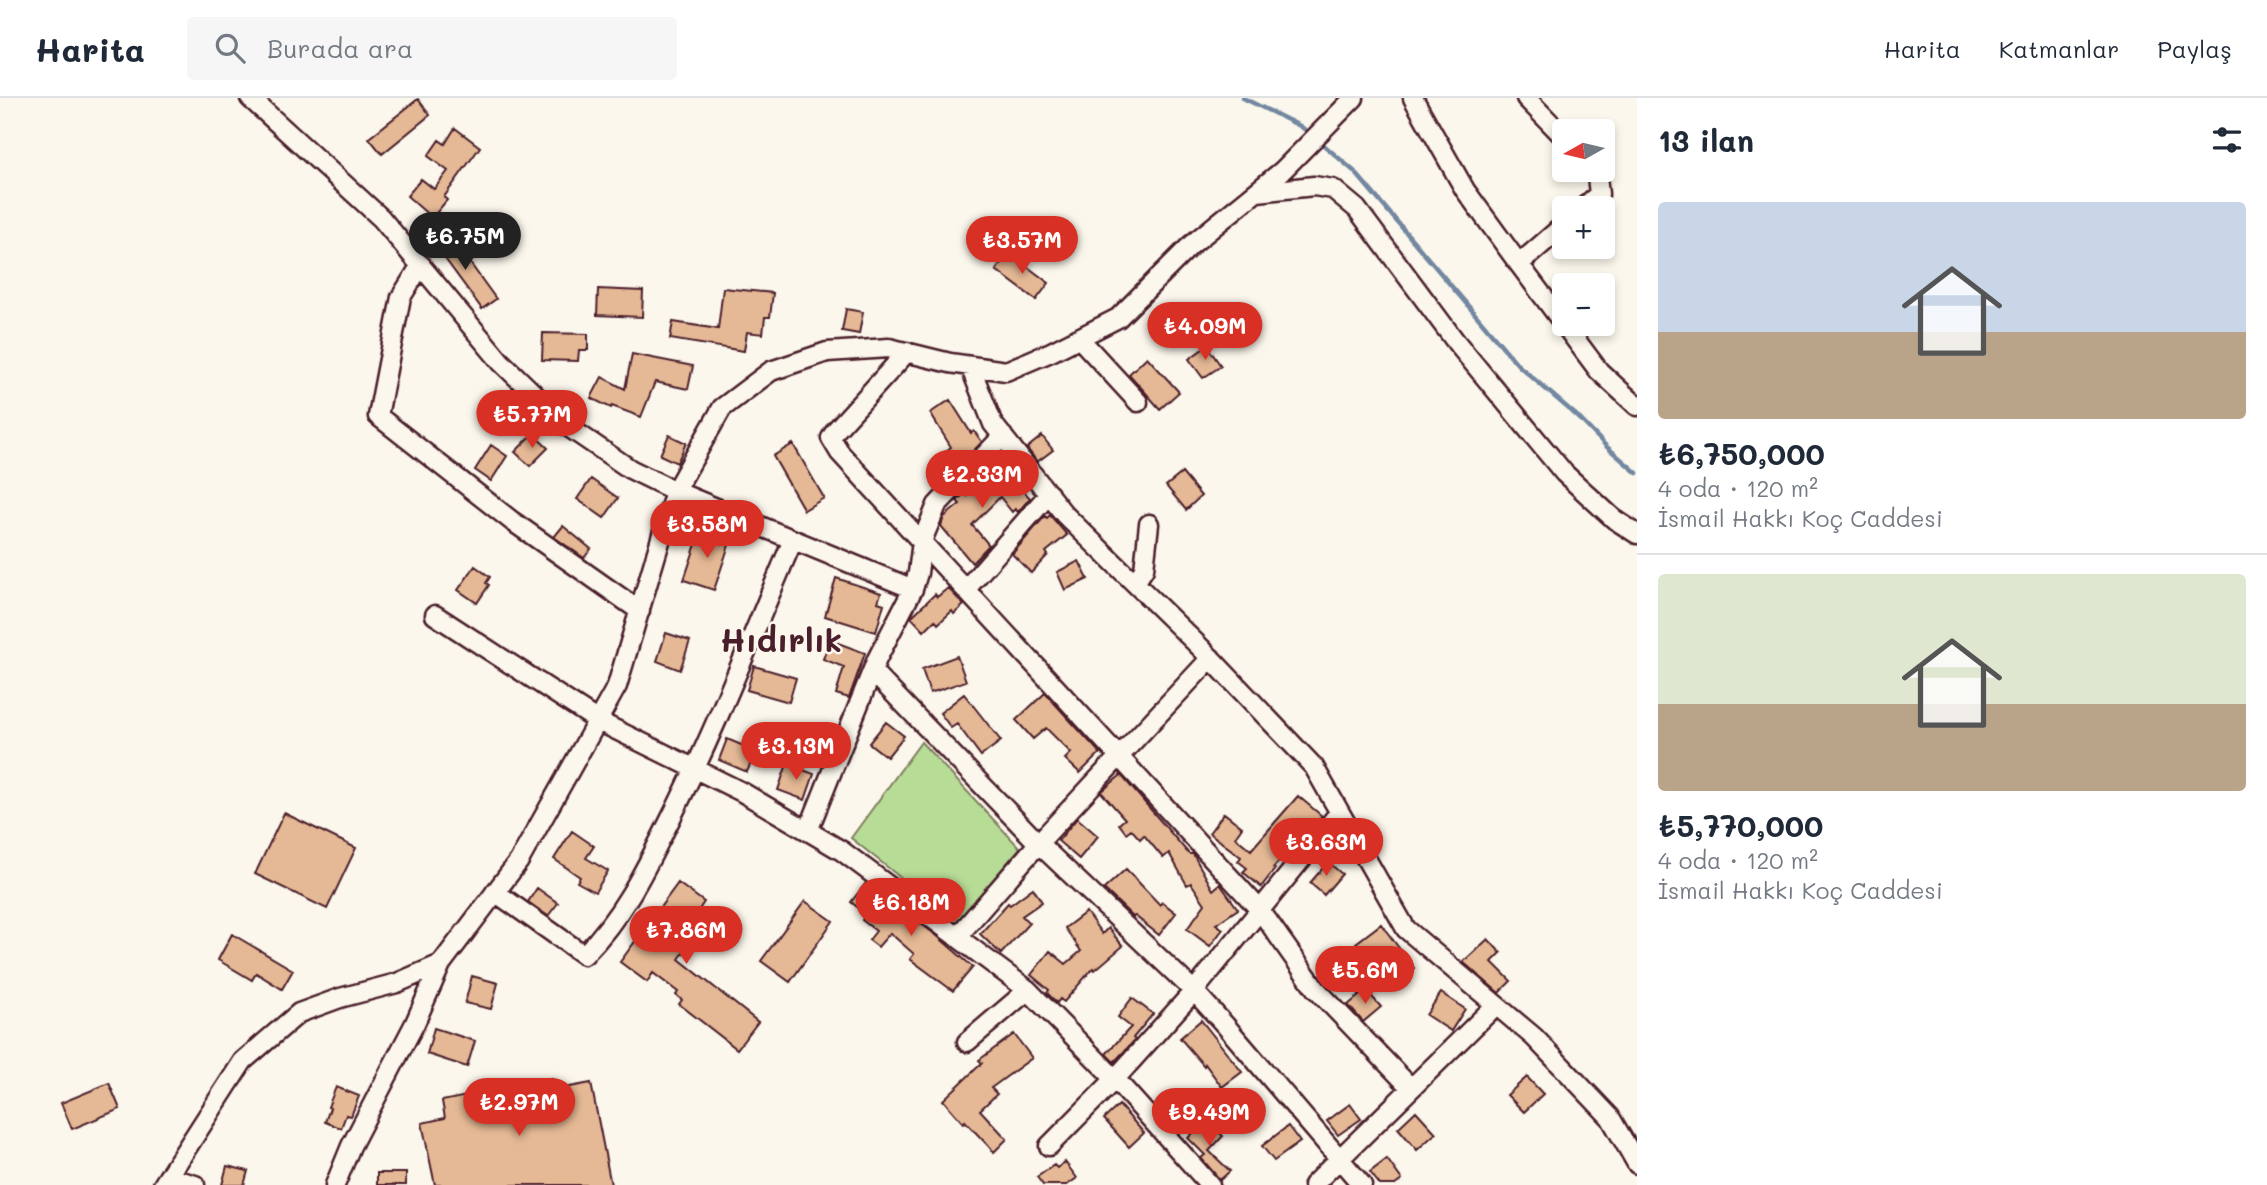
<!DOCTYPE html>
<html lang="tr">
<meta charset="utf-8">
<style>
:root{--surface:#fff;--page:#f6f6f7;--text:#1f2937;--muted:#747a83;--line:#e0e1e3;--accent:#d93025}
body{margin:0;font-family:Mali,sans-serif;background:var(--page);color:var(--text);height:100vh;display:flex;flex-direction:column;font-size:26px;white-space:nowrap}
*{box-sizing:border-box;margin:0}
p{font-size:23px;color:var(--muted)}
.icon{flex:none;width:38px;height:38px;fill:none;stroke:currentColor;stroke-width:2;stroke-linecap:round;stroke-linejoin:round}
.map{position:relative;flex:1;overflow:hidden}
.side{display:flex;flex-direction:column;background:var(--surface);width:630px}
.side>*{flex:none}
.needle{width:46px;rotate:262deg}
.controls{position:absolute;left:1552px;top:21px;display:grid;gap:14px}
.controls a{display:grid;place-items:center;width:63px;height:63px;border-radius:7px;background:var(--surface);box-shadow:0 4px 10px #0003;font-size:35px}
.price{position:absolute;translate:-50% -60px;padding:0 16px;border-radius:24px;background:var(--accent);color:#fff;font-size:23px;line-height:46px;filter:drop-shadow(0 2px 4px #0008)}
.price::after{content:'';position:absolute;left:50%;top:42px;width:21px;height:16px;margin-left:-10px;background:inherit;clip-path:polygon(0 0,100% 0,50% 100%)}
.price.selected{background:#222;color:#fff}
ul{padding:0;list-style:none}
li{display:grid;align-content:center;gap:14px;height:371px;padding:0 21px}
li+li{border-top:2px solid var(--line)}
li span{display:grid;place-items:center;height:217px;border-radius:7px;color:#555}
li>.icon{margin-inline-start:auto}
span .icon{width:126px;height:126px;fill:#fffc;stroke-width:1}
li b{font-size:30px}
h2{display:flex;justify-content:space-between;align-items:center;height:84px;padding:0 21px;font-size:30px}
header{display:flex;align-items:center;gap:42px;box-sizing:border-box;height:98px;padding:0 35px;background:var(--surface);border-bottom:2px solid var(--line)}
header strong{font-size:33px}
nav{display:flex;gap:38px;margin-inline-start:auto;font-size:24px}
.search{width:490px;height:63px;background:var(--page);display:flex;align-items:center;gap:18px;box-sizing:border-box;padding:0 24px;border-radius:7px;color:var(--muted);font-size:26px}
main{display:flex;flex:1;min-height:0}
.map>svg:first-child{display:block}
.green{fill:#b7dc96;stroke:#807e60;stroke-width:2}
.lines{fill:none;stroke-linecap:round;stroke-linejoin:round}
.stream{stroke:#7387a1;stroke-width:4.5}
.building{fill:#e5b995;stroke:#4a1f2b;stroke-width:2}
.minor-casing{stroke:#4a1f2b;stroke-width:23}
.minor{stroke:#fbf7ec;stroke-width:18}
.labels{text-anchor:middle;dominant-baseline:central;stroke-width:5;stroke-linejoin:round;paint-order:stroke}
.district-label{font-size:32px;font-weight:bold;fill:#4a1f2b;stroke:#fbf7ec}
</style>
<header>
<strong>Harita</strong>
<div class="search"><svg class="icon" aria-label="search" viewBox="0 0 24 24"><circle cx="10" cy="10" r="6"/><path d="M15 15l6 6"/></svg>Burada ara</div>
<nav><a>Harita</a><a>Katmanlar</a><a>Paylaş</a></nav>
</header>
<main>
<div class="map">
<svg width="1637" height="1087" viewBox="0 0 1637 1087">
<rect width="100%" height="100%" fill="#fbf7ec"/>
<filter id="ink" filterUnits="userSpaceOnUse"><feTurbulence type="fractalNoise" baseFrequency=".0143" numOctaves="2"/><feDisplacementMap in="SourceGraphic" scale="14" xChannelSelector="R" yChannelSelector="G"/><feConvolveMatrix kernelMatrix="1 2 1 2 8 2 1 2 1" color-interpolation-filters="sRGB"/></filter>
<g filter="url(#ink)">
<path class="green" d="M921,644L1020,750L959,821L951,820L851,740Z"/>
<g class="lines">
<path class="stream" d="M1243,0L1300,28L1312,37
M1319,43L1355,74L1519,268L1577,318L1607,349L1637,375"/>
</g>
<path class="building" d="M418,1L430,17L382,56L369,40Z
M455,30L480,49L444,99L447,102L432,120L407,98L421,81L434,91L448,73L428,58L439,42L445,46Z
M449,136L496,201L482,211L435,147Z
M1009,155L1049,185L1036,202L996,172Z
M723,190L773,195L770,219H765L763,236L747,234L744,253L670,241L673,224L718,231Z
M598,191L643,193L642,219L597,217Z
M846,211L863,214L859,236L842,233Z
M543,235L588,236V252H579L578,263L542,262Z
M1207,248L1221,268L1203,280L1189,261Z
M632,256L693,268L688,291L655,284L641,319L612,308L611,310L591,300L602,279L625,291Z
M1147,259L1179,294L1160,311L1129,276Z
M950,302L971,335L974,333L982,344L953,374L941,357L951,349L930,315Z
M533,336L548,350L530,368L515,354Z
M669,337L686,345L677,365L660,357Z
M1042,338L1053,352L1037,364L1027,350Z
M793,346L824,400L804,412L773,358Z
M491,347L507,358L491,383L475,372Z
M999,366L1030,400L1018,414L1015,411L1012,414L1000,399L972,427L989,447L972,465L941,428L944,419L960,406L957,403L964,395L967,398L982,384L980,381Z
M1182,375L1201,398L1186,412L1166,388Z
M591,381L618,400L604,420L577,401Z
M1050,417L1067,437L1046,454L1048,457L1031,475L1012,456L1045,418L1047,420Z
M563,428L591,451L584,460L554,439Z
M701,431L731,441L714,492L684,482Z
M1079,463L1088,481L1065,492L1057,474Z
M475,468L490,479L486,485L489,487L477,505L458,492Z
M836,480L881,495L878,504L884,506L876,534L825,518Z
M948,490L964,507L954,516L952,513L938,526L935,522L924,533L911,519L935,496L937,499Z
M666,535L690,543L680,572L657,563Z
M830,542L865,555L849,600L836,596L844,569L823,561Z
M957,558L966,583L930,595L922,571Z
M754,568L796,580L789,604L747,592Z
M1045,595L1100,655L1080,675L1065,661L1071,655L1046,630L1033,641L1016,622Z
M964,596L1001,643L981,658L957,626L951,630L940,615Z
M886,624L904,638L887,659L869,645Z
M727,641L756,653L747,674L719,662Z
M787,666L814,676L805,702L778,692Z
M1121,677L1189,756H1193L1213,792L1220,786L1238,811L1216,826L1223,831L1210,848L1187,831L1205,806L1191,785L1187,787L1169,755L1163,760L1144,737L1140,741L1131,731L1126,735L1119,726L1125,721L1101,694Z
M1298,698L1322,718L1273,770L1275,771L1261,789L1243,774L1247,770L1238,763L1241,759L1209,735L1224,715L1242,729L1235,739L1251,752Z
M284,715L356,750L327,811L255,776Z
M1077,720L1098,738L1079,761L1058,743Z
M572,733L594,748L586,760L608,773L595,794L577,784L580,779L554,761Z
M1328,764L1342,776L1324,797L1310,785Z
M1126,771L1160,807L1162,804L1176,815L1159,837L1135,818L1133,819L1104,791Z
M678,785L704,804L698,813L708,821L679,861L758,924L737,951L679,906L682,902L676,897L678,894L653,875L647,884L620,864Z
M866,785L936,837L973,869L953,893L910,861L914,856L890,835L878,849L869,842L876,833L862,822L866,816L851,804Z
M537,790L558,805L548,818L528,804Z
M1033,790L1042,804L1022,818L1029,825L1001,856L980,836L1008,805L1010,807Z
M805,803L833,823L790,884L761,863Z
M1086,814L1102,836L1108,830L1123,848L1095,872L1093,870L1064,904L1060,901L1057,905L1047,895L1049,892L1031,877L1050,853L1066,866L1081,853L1065,830Z
M1381,826L1414,870L1396,884L1376,857L1368,862L1356,845Z
M232,836L293,872L282,891L256,875L252,882L218,862Z
M1488,841L1501,855L1492,864L1511,883L1499,895L1463,864Z
M472,878L498,885L491,911L465,905Z
M1366,892L1381,909L1363,924L1348,907Z
M1441,895L1465,911L1451,933L1426,917Z
M1132,900L1153,916L1133,940L1135,942L1114,964L1106,956L1131,929L1118,919Z
M1201,922L1242,974L1222,989L1205,966L1204,968L1180,940Z
M434,930L475,943L467,969L427,956Z
M1014,936L1032,960L991,990L997,996L980,1012L1007,1041L994,1054L965,1023L963,1025L943,1002L982,965L979,962Z
M1527,979L1543,996L1524,1014L1507,997Z
M552,981L554,992L591,985L611,1087H435L422,1025L445,1020L442,1003Z
M109,985L120,1011L72,1031L61,1005Z
M336,989L359,998L351,1018L346,1017L341,1030L325,1024L330,1010L328,1009Z
M1350,1006L1361,1021L1338,1037L1327,1023Z
M1119,1007L1144,1035L1129,1049L1104,1021Z
M1416,1013L1436,1035L1417,1052L1398,1030Z
M1206,1022L1223,1038L1209,1053L1230,1073L1220,1082L1201,1060L1205,1057L1188,1040Z
M1288,1028L1300,1044L1274,1063L1262,1048Z
M1387,1061L1402,1082L1395,1087H1380L1370,1074Z
M1065,1064L1077,1080L1067,1087H1043L1037,1079L1054,1067L1057,1070Z
M227,1068L248,1073L244,1087H222Z
M377,1075H406V1087H377Z"/>
<g class="lines">
<defs>
<path id="minor" d="M250,0L381,120L501,264L567,328L630,371L675,393L913,491
M1413,0L1465,92L1519,166L1599,273L1637,308
M1526,0L1564,39
M1257,94L1314,88L1333,91L1357,111L1456,244L1564,375L1614,421L1637,436
M1583,110L1599,96L1597,79L1592,72
M1519,166L1564,127
M421,167L401,199L378,318L512,423L640,513
M1079,240L1138,304
M907,254L836,332L831,340L840,355L1260,812L1316,891L1410,989
M970,268L993,326L1064,416L1201,550L1314,669L1406,831L1534,939L1610,1019L1637,1066
M1135,485L1144,471L1149,426
M966,491L1049,396
M435,517L598,623L742,694L842,753L1028,892L1115,981L1210,1087
M873,574L1038,745L1194,893L1225,927L1362,1087
M808,733L877,561L913,491L918,475L922,443L937,407L1003,338
M495,794L584,857C624,816 645,772 670,722C716,631 753,535 793,442
M957,839L1044,739L1211,560
M967,944L1028,892
M1049,1048L1115,981L1194,893L1339,715
M168,1079L195,1087
M163,1087L243,963L299,915L340,900L397,885L441,866
M335,1087L351,1048L415,925L441,866L519,763L617,588L675,393L722,310L771,273L827,254L889,250L950,265L1006,273L1051,254L1118,220L1191,147L1282,73L1354,0
M1313,1087L1496,907"/>
</defs>
<use href="#minor" class="minor-casing"/>
<use href="#minor" class="minor"/>
</g>
</g>
<g class="labels">
<g class="district-label">
<text x="781" y="541">Hıdırlık</text>
</g>
</g>
</svg>
<div class="controls">
<a><svg class="needle" viewBox="-14 -14 28 28"><path d="M0-13l5 13h-10z" fill="#e53935"/><path d="M0 13l5-13h-10z" fill="#747a83"/></svg></a>
<a>+</a>
<a>−</a>
</div>
<b class="price selected" style="left:465px;top:174px">₺6.75M</b>
<b class="price" style="left:1022px;top:178px">₺3.57M</b>
<b class="price" style="left:1205px;top:264px">₺4.09M</b>
<b class="price" style="left:532px;top:352px">₺5.77M</b>
<b class="price" style="left:982px;top:412px">₺2.33M</b>
<b class="price" style="left:707px;top:462px">₺3.58M</b>
<b class="price" style="left:796px;top:684px">₺3.13M</b>
<b class="price" style="left:1326px;top:780px">₺3.63M</b>
<b class="price" style="left:911px;top:840px">₺6.18M</b>
<b class="price" style="left:686px;top:868px">₺7.86M</b>
<b class="price" style="left:1365px;top:908px">₺5.6M</b>
<b class="price" style="left:519px;top:1040px">₺2.97M</b>
<b class="price" style="left:1209px;top:1050px">₺9.49M</b>
</div>
<section class="side">
<h2>13 ilan<svg class="icon" aria-label="filters" viewBox="0 0 24 24"><path d="M4 7h16M4 17h16"/><circle cx="9" cy="7" r="2"/><circle cx="15" cy="17" r="2"/></svg></h2>
<ul>
<li><span style="background:linear-gradient(#c9d6e8 60%,#b9a48a 0)"><svg class="icon" aria-label="home" viewBox="0 0 24 24"><path d="M3 11l9-7 9 7M6 9v11h12V9"/></svg></span><div><b>₺6,750,000</b><p>4 oda · 120 m²</p><p>İsmail Hakkı Koç Caddesi</p></div></li>
<li><span style="background:linear-gradient(#dfe7d0 60%,#b9a48a 0)"><svg class="icon" aria-label="home" viewBox="0 0 24 24"><path d="M3 11l9-7 9 7M6 9v11h12V9"/></svg></span><div><b>₺5,770,000</b><p>4 oda · 120 m²</p><p>İsmail Hakkı Koç Caddesi</p></div></li>
</ul>
</section>
</main>
